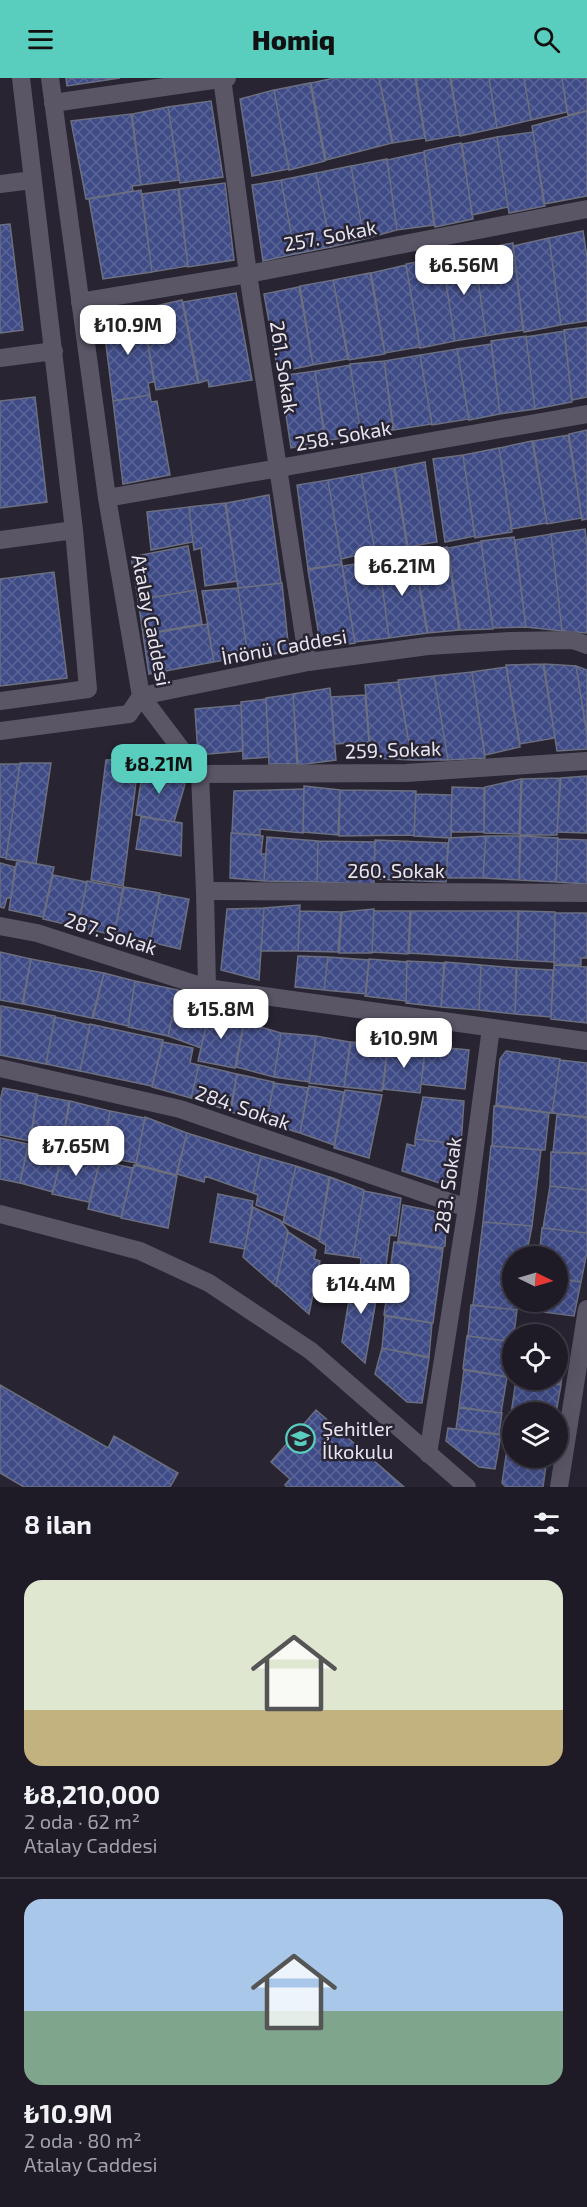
<!DOCTYPE html>
<html lang="tr">
<meta charset="utf-8">
<style>
:root{--surface:#1e1b26;--page:#2b2832;--text:#f1f3f6;--muted:#a1a1a7;--line:#3c3943;--accent:#5acebe}
body{margin:0;font-family:"Exo 2",sans-serif;background:var(--page);color:var(--text);height:100vh;display:flex;flex-direction:column;font-size:22px;white-space:nowrap}
*{box-sizing:border-box;margin:0}
p{font-size:20px;color:var(--muted)}
.icon{flex:none;width:33px;height:33px;fill:none;stroke:currentColor;stroke-width:2;stroke-linecap:round;stroke-linejoin:round}
.map{position:relative;height:1409px;overflow:hidden}
.side{display:flex;flex-direction:column;background:var(--surface);flex:1}
.side>*{flex:none}
.needle{width:39px;rotate:95deg}
.fabs{position:absolute;left:502px;top:1168px;display:grid;gap:12px}
.fabs a{display:grid;place-items:center;width:66px;height:66px;border-radius:50%;background:var(--surface);box-shadow:0 6px 24px #0002,0 0 0 2px var(--line);font-size:30px}
.price{position:absolute;translate:-50% -51px;padding:0 14px;border-radius:12px;background:#fff;color:#222;font-size:20px;line-height:39px;filter:drop-shadow(0 2px 3px #0008)}
.price::after{content:'';position:absolute;left:50%;top:36px;width:18px;height:14px;margin-left:-9px;background:inherit;clip-path:polygon(0 0,100% 0,50% 100%)}
.price.current{background:var(--accent);color:#111}
ul{padding:0;list-style:none}
li{display:grid;align-content:center;gap:12px;height:318px;padding:0 24px}
li+li{border-top:2px solid var(--line)}
li span{display:grid;place-items:center;height:186px;border-radius:18px;color:#555}
li>.icon{margin-inline-start:auto}
span .icon{width:108px;height:108px;fill:#fffc;stroke-width:1}
li b{font-size:26px}
h2{display:flex;justify-content:space-between;align-items:center;height:72px;padding:0 24px;font-size:26px}
header{display:flex;justify-content:space-between;align-items:center;height:78px;padding:0 24px;background:var(--accent);color:#111;font-size:27px;font-weight:800}
.map>svg:first-child{display:block}
.building{fill:url(#building-cross-hatch);stroke:#6b6f7f;stroke-width:1.5}
.lines{fill:none;stroke-linecap:round;stroke-linejoin:round}
.street{stroke:#5a5666;stroke-width:18}
.secondary{stroke:#5a5666;stroke-width:18}
.labels{text-anchor:middle;dominant-baseline:central;stroke-width:5;stroke-linejoin:round;paint-order:stroke}
.street-label{font-size:20px;fill:#e7e5ee;stroke:#282432}
.poi-label{font-size:20px;fill:#e7e5ee;stroke:#282432;text-anchor:start}
</style>
<header><svg class="icon" aria-label="menu" viewBox="0 0 24 24"><path d="M4 6h16M4 12h16M4 18h16"/></svg>Homiq<svg class="icon" aria-label="search" viewBox="0 0 24 24"><circle cx="10" cy="10" r="6"/><path d="M15 15l6 6"/></svg></header>
<div class="map">
<svg width="587" height="1409" viewBox="0 0 587 1409">
<defs>
<pattern id="building-cross-hatch" width="8" height="8" patternUnits="userSpaceOnUse" patternTransform="scale(1.5)"><rect width="8" height="8" fill="#3f4b86"/><path d="M0 0l8 8M0 8l8-8" fill="none" stroke="#5b6597"/></pattern>
</defs>
<rect width="100%" height="100%" fill="#282432"/>
<path class="building" d="M66,0H120L67,8Z
M334,0H379L392,65L326,82L311,5Z
M379,0H415L425,60L393,65Z
M416,0H450L460,57L426,63Z
M451,0H489L497,50L460,58Z
M489,0H524L531,42L497,50Z
M524,0H562L567,34L531,42Z
M562,0H587V33L568,37Z
M310,5L325,83L289,92L274,12Z
M274,12L289,91L252,98L240,21Z
M211,23L223,99L180,105L168,29Z
M168,29L179,102L141,107L132,36Z
M587,33V118L544,126L532,48Z
M131,36L141,107L132,108L133,113L86,121L71,43Z
M533,54L545,128L509,135L497,59Z
M497,59L508,129L472,137L462,66Z
M461,65L473,141L435,149L424,73Z
M424,74L434,147L397,152L387,82Z
M387,81L397,152L364,161L351,88Z
M351,88L364,161L331,169L316,95Z
M316,95L331,169L295,176L281,102Z
M281,102L295,176L263,183L252,107Z
M225,105L234,182L188,189L179,111Z
M178,111L188,188L152,194L142,116Z
M141,112L152,194L103,201L89,121Z
M10,146L23,252L0,255V147Z
M583,153L587,179V243L561,247L549,160Z
M549,160L561,247L524,254L513,168Z
M513,165L523,252L486,258L474,172Z
M474,173L486,258L455,263L442,179Z
M442,179L455,263L420,270L406,186Z
M406,187L420,269L385,275L371,195Z
M370,195L385,276L349,282L333,202Z
M333,202L348,281L313,287L300,208Z
M299,209L313,287L278,294L264,216Z
M236,215L252,302L209,309L208,302L199,305L183,224Z
M182,222L198,305L156,312L142,231Z
M142,231L154,304L148,305L150,317L113,323L103,242Z
M587,249V319L572,322L564,252Z
M564,253L572,324L535,331L526,259Z
M526,258L535,331L500,336L491,263Z
M491,266L500,336L469,342L457,271Z
M457,271L469,341L432,347L420,277Z
M420,277L432,346L394,352L384,283Z
M384,283L393,352L361,357L350,286Z
M350,287L361,357L325,363L315,293Z
M315,293L326,364L291,370L280,298Z
M150,317L151,324L157,323L170,397L123,406L113,323Z
M35,319L47,424L0,430V323Z
M587,352V441L582,442L569,356Z
M568,357L582,440L547,446L533,363Z
M532,363L547,445L512,451L499,370Z
M499,370L512,454L475,460L463,377Z
M463,377L475,458L445,464L433,381Z
M425,384L437,464L408,469L395,390Z
M394,390L407,468L375,473L361,396Z
M361,396L375,473L341,481L328,402Z
M328,402L342,486L308,491L297,407Z
M269,417L281,505L238,510L226,425Z
M225,425L237,503L205,508L201,470L194,472L189,429Z
M189,429L193,464L151,472L147,434Z
M585,451L587,468V555L562,553L551,456Z
M551,456L562,553L526,549L515,462Z
M514,459L526,549L493,550L481,463Z
M481,464L493,551L460,552L448,470Z
M188,468L196,512L138,522L131,479Z
M447,469L459,552L428,555L414,475Z
M414,477L427,555L389,560L379,484Z
M379,482L389,560L355,564L342,488Z
M342,486L355,565L321,570L308,492Z
M54,494L67,600L0,608V501Z
M282,505L289,574L248,579L238,510Z
M238,510L248,578L214,584L202,513Z
M196,512L202,546L143,556L138,522Z
M207,546L214,584L149,596L143,557Z
M543,586L555,660L520,666L506,587Z
M544,586L576,588L587,656V671L557,673Z
M576,588L587,592V657Z
M506,589L520,669L485,677L472,594Z
M472,594L485,680L448,682L434,598Z
M434,598L448,682H412L398,602Z
M398,604L412,682L371,680L365,607Z
M330,610L336,682L298,687L293,616Z
M293,616L297,686H269L266,620Z
M365,617L369,664L335,666L331,619Z
M266,621L269,679L243,681L241,624Z
M241,627L243,673L198,677L195,631Z
M139,680L123,808L91,802L106,682Z
M144,683L185,706L174,744L136,737Z
M20,685H51L36,786L6,781Z
M0,686H20L6,780L0,779Z
M587,698V755L557,754L561,700Z
M560,700L557,757H520L522,701Z
M521,701L519,756L484,755L485,709Z
M304,708L340,712L338,757L303,754Z
M452,709L484,710V754H451Z
M304,711L303,755L260,751V757L232,755L234,713Z
M340,712L416,713L414,757L339,758Z
M416,716L452,717L451,760L414,758Z
M141,739L182,745L181,778L136,771Z
M231,755L263,758L261,776H266L264,803L230,800Z
M486,758H520L519,802L483,800Z
M486,758L483,800H446L449,760Z
M521,758L558,760L556,804L519,802Z
M267,759L318,763L317,804L264,803Z
M558,761L587,762V806L556,804Z
M375,762L448,765L446,804L374,801Z
M318,763L375,764L374,806L317,804Z
M17,782L54,789L43,839L9,832Z
M0,785L15,789L11,820H7L4,830L0,829Z
M53,797L87,804L78,849L43,841Z
M87,803L123,810L114,857L78,849Z
M124,809L160,815L150,865L114,856Z
M160,816L189,821L180,871L150,864Z
M300,827L298,873H261L264,830Z
M264,830L259,902L221,892L227,831Z
M374,831L372,875H339L342,834Z
M300,833L341,834L338,874L298,873Z
M374,833H410L408,876L372,874Z
M411,833H518L517,882L409,875Z
M519,833L555,834L554,884L517,882Z
M555,835H587V880H581V887L554,886Z
M0,874L31,881L22,926L0,922Z
M298,878L328,879L324,912L295,909Z
M328,879L369,882L366,916L324,912Z
M31,881L104,895L92,940L23,926Z
M369,881L407,884L406,923L365,918Z
M407,883L444,885L441,929L406,925Z
M445,884L481,887L479,932L441,929Z
M481,887L516,890L515,936L479,932Z
M554,887L587,889V945L551,941Z
M517,890L553,892L551,939L515,936Z
M104,895L135,903L128,948L93,940Z
M135,903L178,912L168,958L128,949Z
M178,912L210,932L201,970L168,958Z
M1,928L55,938L46,986L0,977Z
M210,931L244,943L235,990L198,983Z
M55,939L90,947L80,993L46,986Z
M244,944L281,955L274,999L236,989Z
M90,946L163,962L152,1008L80,993Z
M281,955L316,958L309,1004L274,999Z
M316,958L350,964L344,1009L309,1005Z
M163,964L193,970L190,985L199,987L191,1020L152,1009Z
M351,964L388,967L382,1013L344,1009Z
M388,967L425,971L420,1015L383,1011Z
M426,968L469,972L465,1011L421,1006Z
M506,973L560,981L552,1035L496,1027L500,981Z
M560,982L587,985V1039L552,1035Z
M199,987L237,996L230,1033L191,1020Z
M237,996L274,1004L266,1045L231,1034Z
M274,1005L308,1010L300,1055L266,1045Z
M309,1008L344,1014L334,1067L300,1055Z
M3,1010L37,1016L30,1063L0,1057V1023Z
M345,1012L382,1017L369,1080L334,1070Z
M37,1017L69,1023L62,1067L31,1061Z
M423,1019L464,1023L461,1066L415,1061Z
M70,1023L110,1033L102,1077L62,1067Z
M494,1028L549,1035L545,1072L492,1068Z
M110,1033L145,1040L136,1085L102,1079Z
M557,1036L587,1040V1075L553,1074Z
M145,1039L187,1055L176,1097L136,1086Z
M187,1055L261,1078L253,1115L205,1098L204,1104L177,1096Z
M0,1060L28,1066L20,1105L0,1101Z
M415,1061L461,1066L452,1109L402,1093L407,1066L415,1068Z
M29,1065L63,1072L53,1114L20,1105Z
M491,1068L541,1072L532,1148L483,1144Z
M63,1074L100,1083L89,1124L52,1116Z
M551,1074L587,1076V1112L550,1108Z
M261,1078L296,1088L284,1138L256,1127L258,1117L253,1115Z
M100,1083L133,1090L121,1139L88,1131Z
M134,1087L177,1098L168,1150L121,1140Z
M296,1088L329,1099L319,1162L283,1144Z
M330,1099L364,1112L353,1179L325,1175L326,1167L319,1163Z
M550,1108L587,1112V1155L543,1150Z
M364,1113L401,1120L396,1158L390,1157L385,1195L360,1194L361,1180L353,1179Z
M218,1116L253,1123L245,1171L210,1164Z
M403,1127L433,1133L443,1142L446,1150L445,1168L442,1170L398,1163Z
M253,1129L280,1142L288,1153L276,1208L243,1179Z
M483,1144L532,1148L526,1179H513V1224H519L517,1232L473,1227Z
M542,1150L587,1155V1174L581,1204L558,1200V1179H539Z
M288,1154L316,1172L314,1181L320,1183L309,1236L276,1207Z
M394,1164L443,1171L433,1245L384,1237Z
M353,1198L380,1200L365,1285L342,1264Z
M558,1201L581,1204L574,1238L528,1232L529,1224H558Z
M471,1227L517,1232L513,1264L468,1258Z
M385,1238L432,1245L429,1279L382,1270Z
M467,1258L513,1264L509,1299L463,1291Z
M382,1270L429,1280L422,1325L407,1324L375,1296Z
M558,1270L566,1271L561,1306L522,1302H558Z
M464,1292L507,1299L501,1335L459,1329Z
M516,1302L561,1307L556,1335L511,1336Z
M0,1307L108,1370L114,1358L178,1395L170,1409H24L0,1395Z
M459,1330L502,1335L499,1356L456,1351Z
M316,1332L404,1409H287L285,1407L290,1401L271,1384Z
M509,1337H513V1372L505,1371Z
M448,1350L501,1357L495,1391L479,1389L446,1363Z
M507,1371L513,1372V1380H547L543,1409H506L502,1405Z"/>
<g class="lines">
<path class="street" d="M222,0L248,196L308,584
M53,25L227,0
M0,106L32,102
M80,224L248,196L587,131
M0,280L54,273
M107,420L587,336
M0,462L74,452
M0,623L88,611L74,452L21,0
M200,696L406,695L587,683
M205,813L587,815
M0,848L37,855L207,910
M0,990L180,1031L467,1130
M0,1136L140,1173L209,1205L311,1273L467,1409
M428,1376L467,1130L491,950
M559,1409L587,1231"/>
<path class="secondary" d="M50,0L107,420L141,618L200,696L205,813L207,910L587,963
M0,653L129,636L141,618L308,584L428,568L510,563L573,562L587,567"/>
</g>
<defs>
<symbol id="school-ring" viewBox="-11 -11 22 22"><circle r="9.5" fill="#282432" stroke="#5acebe" stroke-width="1.5"/><path d="M0-5L7-2L0 1L-7-2ZM-4 1L0 2.5L4 1V4Q0 6-4 4Z" fill="#5acebe"/></symbol>
</defs>
<g fill-rule="evenodd">
<use href="#school-ring" x="284" y="1344" width="33" height="33"/>
</g>
<g class="labels">
<g class="street-label">
<text transform="translate(330 157) rotate(-11)">257. Sokak</text>
<text transform="translate(285 289) rotate(81)">261. Sokak</text>
<text transform="translate(343 357) rotate(-10)">258. Sokak</text>
<text transform="translate(152 542) rotate(79)">Atalay Caddesi</text>
<text transform="translate(284 568) rotate(-10)">İnönü Caddesi</text>
<text transform="translate(393 671) rotate(-2)">259. Sokak</text>
<text x="396" y="792">260. Sokak</text>
<text transform="translate(111 855) rotate(18)">287. Sokak</text>
<text transform="translate(243 1029) rotate(19)">284. Sokak</text>
<text transform="translate(447 1107) rotate(-82)">283. Sokak</text>
</g>
<g class="poi-label">
<text x="322" y="1350">Şehitler<tspan x="322" dy="23">İlkokulu</tspan></text>
</g>
</g>
</svg>
<div class="fabs">
<a><svg class="needle" viewBox="-14 -14 28 28"><path d="M0-13l5 13h-10z" fill="#e53935"/><path d="M0 13l5-13h-10z" fill="#a1a1a7"/></svg></a>
<a><svg class="icon" aria-label="locate" viewBox="0 0 24 24"><circle cx="12" cy="12" r="6"/><path d="M12 2v4M12 18v4M2 12h4M18 12h4"/></svg></a>
<a><svg class="icon" aria-label="layers" viewBox="0 0 24 24"><path d="M12 4l9 5-9 5-9-5zM3 14l9 5 9-5"/></svg></a>
</div>
<b class="price" style="left:464px;top:218px">₺6.56M</b>
<b class="price" style="left:128px;top:278px">₺10.9M</b>
<b class="price" style="left:402px;top:519px">₺6.21M</b>
<b class="price current" style="left:159px;top:717px">₺8.21M</b>
<b class="price" style="left:221px;top:962px">₺15.8M</b>
<b class="price" style="left:404px;top:991px">₺10.9M</b>
<b class="price" style="left:76px;top:1099px">₺7.65M</b>
<b class="price" style="left:361px;top:1237px">₺14.4M</b>
</div>
<section class="side">
<h2>8 ilan<svg class="icon" aria-label="filters" viewBox="0 0 24 24"><path d="M4 7h16M4 17h16"/><circle cx="9" cy="7" r="2"/><circle cx="15" cy="17" r="2"/></svg></h2>
<ul>
<li><span style="background:linear-gradient(#dfe7d0 70%,#c2b280 0)"><svg class="icon" aria-label="home" viewBox="0 0 24 24"><path d="M3 11l9-7 9 7M6 9v11h12V9"/></svg></span><div><b>₺8,210,000</b><p>2 oda · 62 m²</p><p>Atalay Caddesi</p></div></li>
<li><span style="background:linear-gradient(#a9c7e8 60%,#7fa58c 0)"><svg class="icon" aria-label="home" viewBox="0 0 24 24"><path d="M3 11l9-7 9 7M6 9v11h12V9"/></svg></span><div><b>₺10.9M</b><p>2 oda · 80 m²</p><p>Atalay Caddesi</p></div></li>
</ul>
</section>
